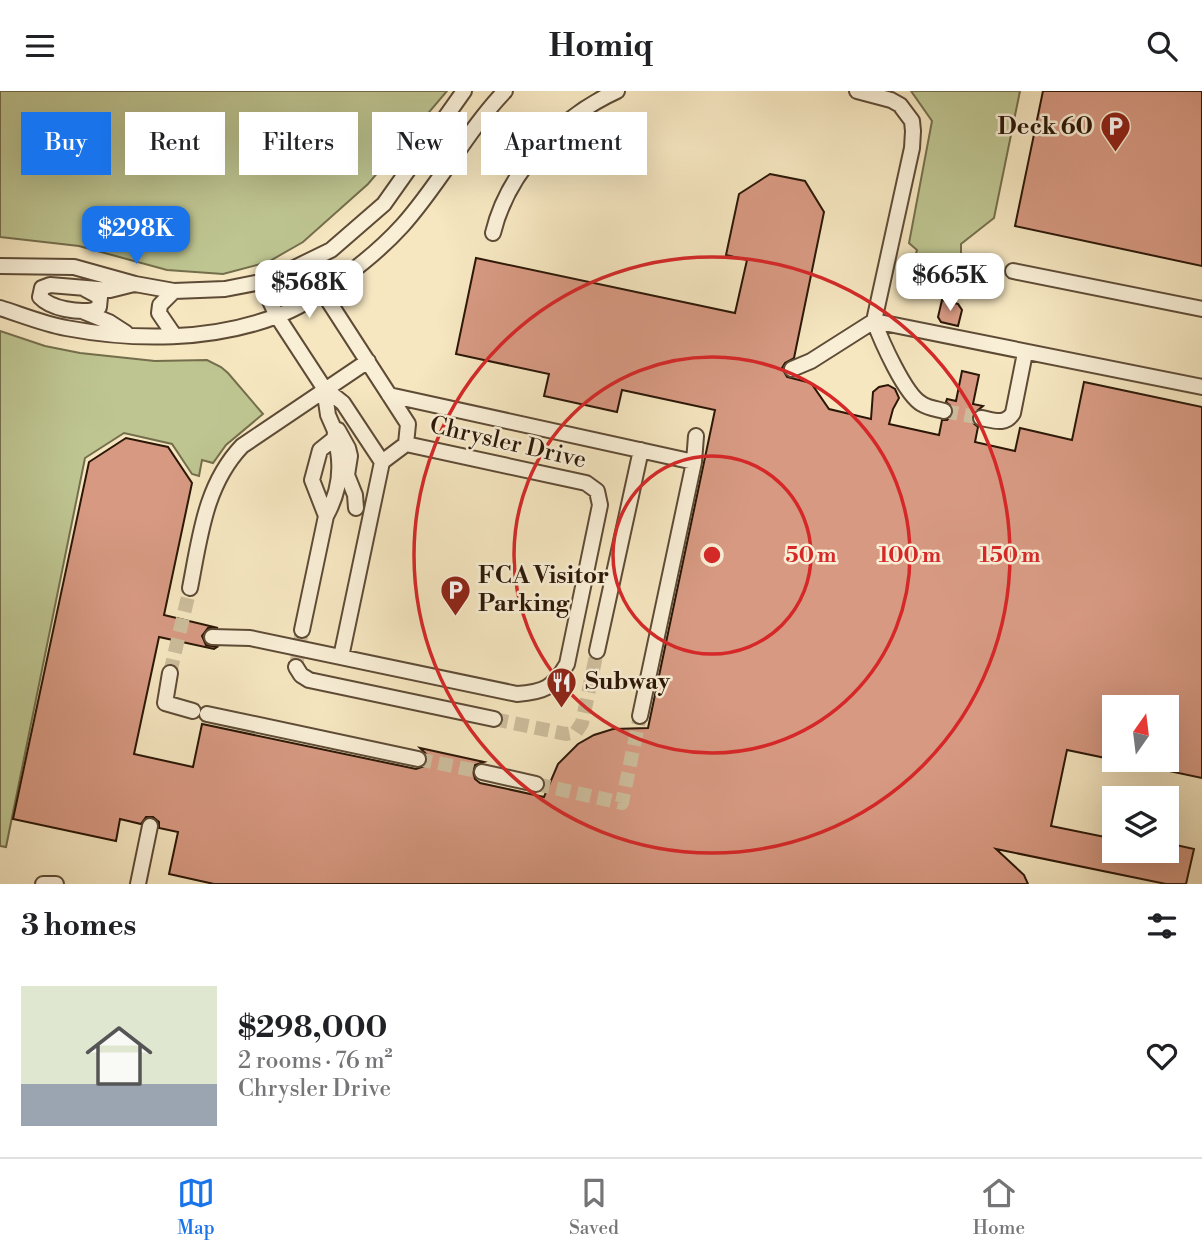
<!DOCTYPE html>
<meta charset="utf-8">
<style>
:root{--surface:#fff;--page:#f2f2f2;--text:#202124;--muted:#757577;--line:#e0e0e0;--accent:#1a73e8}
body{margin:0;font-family:"Libre Bodoni",serif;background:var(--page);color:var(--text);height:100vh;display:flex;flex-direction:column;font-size:26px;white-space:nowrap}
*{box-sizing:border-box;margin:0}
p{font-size:23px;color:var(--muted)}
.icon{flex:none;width:38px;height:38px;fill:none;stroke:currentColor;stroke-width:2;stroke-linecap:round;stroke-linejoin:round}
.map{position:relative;height:793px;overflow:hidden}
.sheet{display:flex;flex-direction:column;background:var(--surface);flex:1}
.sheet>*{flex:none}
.banner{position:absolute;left:21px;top:21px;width:700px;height:63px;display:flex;gap:14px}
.needle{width:46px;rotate:14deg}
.controls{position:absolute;left:1102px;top:604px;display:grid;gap:14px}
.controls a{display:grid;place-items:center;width:77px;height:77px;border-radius:0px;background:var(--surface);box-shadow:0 7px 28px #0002;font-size:35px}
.price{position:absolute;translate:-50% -60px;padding:0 16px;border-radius:14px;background:#fff;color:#222;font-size:23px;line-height:46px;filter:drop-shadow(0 2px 4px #0008)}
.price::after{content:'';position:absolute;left:50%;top:42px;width:21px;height:16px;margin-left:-10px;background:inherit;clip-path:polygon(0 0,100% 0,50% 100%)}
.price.current{background:var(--accent);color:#fff}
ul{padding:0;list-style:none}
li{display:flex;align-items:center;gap:21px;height:175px;padding:0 21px}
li+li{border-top:2px solid var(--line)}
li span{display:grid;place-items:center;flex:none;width:196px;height:140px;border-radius:0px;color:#555}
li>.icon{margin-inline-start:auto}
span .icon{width:84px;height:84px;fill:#fffc;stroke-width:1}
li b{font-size:30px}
h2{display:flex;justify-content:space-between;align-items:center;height:84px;padding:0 21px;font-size:30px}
.tag{padding:0 24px;border-radius:0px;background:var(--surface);box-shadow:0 7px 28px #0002;font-size:24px;line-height:63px}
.tag.current{background:var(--accent);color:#fff}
header{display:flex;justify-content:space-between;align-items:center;height:91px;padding:0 21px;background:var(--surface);font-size:32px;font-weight:700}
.menu{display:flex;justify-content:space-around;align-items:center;height:98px;border-top:2px solid var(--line);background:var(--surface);font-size:19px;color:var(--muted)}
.menu a{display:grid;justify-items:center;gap:4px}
.menu .current{color:var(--accent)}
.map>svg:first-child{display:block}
.green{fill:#bec591;stroke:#746e4c;stroke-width:2}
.building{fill:#d79982;stroke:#2b1707;stroke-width:2}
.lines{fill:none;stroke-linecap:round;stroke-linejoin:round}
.minor-tunnel{stroke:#cdbd9c;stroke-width:14;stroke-dasharray:14 7;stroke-linecap:butt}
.minor-casing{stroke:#5e4b36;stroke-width:18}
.minor{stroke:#f9efd7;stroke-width:14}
.ring{fill:none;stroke:#d62828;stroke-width:3.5}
.labels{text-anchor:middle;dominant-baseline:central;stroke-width:5;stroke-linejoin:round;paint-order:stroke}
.poi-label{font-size:24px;font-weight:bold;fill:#2b1707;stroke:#f9efd7;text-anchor:start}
.street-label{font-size:24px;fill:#2b1707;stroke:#f9efd7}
.centre{fill:#d62828;stroke:#f9efd7;stroke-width:3.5}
.ring-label{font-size:21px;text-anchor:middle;font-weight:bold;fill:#d62828;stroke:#f9efd7;stroke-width:5;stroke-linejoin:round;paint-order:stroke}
</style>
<header><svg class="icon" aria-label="menu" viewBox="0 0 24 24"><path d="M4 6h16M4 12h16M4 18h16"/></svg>Homiq<svg class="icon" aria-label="search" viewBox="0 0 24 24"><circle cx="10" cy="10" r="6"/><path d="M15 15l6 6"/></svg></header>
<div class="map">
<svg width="1202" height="793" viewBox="0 0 1202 793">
<rect width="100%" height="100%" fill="#f6e7c1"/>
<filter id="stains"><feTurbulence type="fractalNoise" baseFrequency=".00286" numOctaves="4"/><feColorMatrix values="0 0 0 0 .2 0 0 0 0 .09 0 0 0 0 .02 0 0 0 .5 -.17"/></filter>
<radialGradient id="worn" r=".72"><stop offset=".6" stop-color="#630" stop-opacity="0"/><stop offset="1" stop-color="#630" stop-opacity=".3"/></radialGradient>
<path class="green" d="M0,0H447L368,93L303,151L268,171L223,183L167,179L79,155L0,146Z
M911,0H1020L994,127L961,153V198L933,197L908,189L917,159L909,152L932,30Z
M0,240L45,255L80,262L155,270L207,269L221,276L228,282L263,323L226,354L213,372L202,369L199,385L192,383L172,353L124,342L85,367L6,756L0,755Z"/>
<path class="building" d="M1043,0H1202V175L1015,135Z
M770,83L805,90L824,121L794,267L785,272L782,277L787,286L811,292L829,318L871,328L873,301L879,296L888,294L895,298L899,307L893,318L889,333L939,344L942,329H947L953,323V317L946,311L947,308L956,310L962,280L979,284L973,313L983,315L972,324V331L978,336L975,351L1015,360L1020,337L1072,349L1084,291L1202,316V687L1136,673V668H1167V616H1115V669L1067,659L1051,735L1115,748V760H1167V752L1194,758L1186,793H1166L996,758L1024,784L1028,793H214L169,783L178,741L159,737V731L153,726H146L141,733L120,728L116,750L13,728L89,371L126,347L168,356L192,392L164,524L218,537H208L202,545L206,554L217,556L214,558L159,546L134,663L193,676L202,633L416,678L425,675L427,669V664L420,657L484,671L475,674L473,680L475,688L480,692L544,706L558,673L578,653L594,644L613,638L648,637L715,319L622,299L617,321L544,305L549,283L456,263L476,167L735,222L747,169L726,164L739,103Z
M942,209L958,213L962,219L958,235L941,231L938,226Z"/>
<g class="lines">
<path class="minor-tunnel" d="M944,320L981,327
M296,576L302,539
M170,582L190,497
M494,628L566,643L576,641L582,632L597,560
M418,668L482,681
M536,693L622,712L640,625"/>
<defs>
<path id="minor" d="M493,142C508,80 560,26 617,0
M309,171L322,200L408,333L406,353
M0,175L74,176L135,193L174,200L225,198L261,191L282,183L331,159L384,113L464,0
M1013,180L1202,218
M261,191L277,225L324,297L343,312L382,371
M85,198L100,206L99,216L94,219C79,222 51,218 40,206L42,197L50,194L110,199L134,193
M174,200L160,214L159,222L174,244
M0,217C22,224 44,233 66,237C135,250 211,250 277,225C317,210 373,167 402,135C440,93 466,41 505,0
M82,220L109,231L126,242
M874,230L1202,296
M874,230C881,249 905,304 922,313C928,317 937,318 944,320
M792,278L811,270L874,230L912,57L913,40L912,30L900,14L891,9L857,0
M324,297L328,324L335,340L334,354
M389,304L694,371
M981,327C993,329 1005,335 1013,322L1025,262
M338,339L348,357L350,365L347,384L355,404L356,417
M326,425L312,389L320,359L335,347
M190,497C200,446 205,394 242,355L368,270
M302,539L326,425C340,400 343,374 335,347
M212,546L250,547L517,603C544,601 553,597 567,573L600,414L597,400L586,392L406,353L382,371L341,566
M597,560L641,359
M296,576L301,584L309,589L494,628
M170,582L165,612L193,620
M207,623L418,668
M640,625L694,371L696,345
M482,681L536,693
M43,793H56
M138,793L150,735"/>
</defs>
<use href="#minor" class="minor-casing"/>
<use href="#minor" class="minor"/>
</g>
<g class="ring">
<circle cx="712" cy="464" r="99"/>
<circle cx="712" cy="464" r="198"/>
<circle cx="712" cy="464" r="298"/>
</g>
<defs>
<symbol id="parking-pin" viewBox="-11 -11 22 30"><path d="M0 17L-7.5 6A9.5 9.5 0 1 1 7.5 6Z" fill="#8f2418" stroke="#f9efd7"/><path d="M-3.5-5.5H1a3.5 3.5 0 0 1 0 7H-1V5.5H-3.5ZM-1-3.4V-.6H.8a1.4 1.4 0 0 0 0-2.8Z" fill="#fff"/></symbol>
<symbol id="restaurant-pin" viewBox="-11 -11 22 30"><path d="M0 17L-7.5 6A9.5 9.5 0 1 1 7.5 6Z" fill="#8f2418" stroke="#f9efd7"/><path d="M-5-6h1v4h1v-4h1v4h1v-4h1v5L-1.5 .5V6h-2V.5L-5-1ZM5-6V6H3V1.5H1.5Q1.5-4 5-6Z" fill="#fff"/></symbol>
</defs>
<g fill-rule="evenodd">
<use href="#parking-pin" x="1098" y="18" width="35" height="47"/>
<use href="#parking-pin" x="438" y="482" width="35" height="47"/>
<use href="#restaurant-pin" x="544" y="574" width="35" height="47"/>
</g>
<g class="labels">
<g class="poi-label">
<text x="1093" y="36" text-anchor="end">Deck 60</text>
<text x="478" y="485">FCA Visitor<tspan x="478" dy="28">Parking</tspan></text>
<text x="585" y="591">Subway</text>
</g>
<g class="street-label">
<text transform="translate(508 352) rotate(13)">Chrysler Drive</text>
</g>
</g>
<circle cx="712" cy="464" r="10" class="centre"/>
<g class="ring-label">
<text x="811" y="471">50 m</text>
<text x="910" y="471">100 m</text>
<text x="1010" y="471">150 m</text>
</g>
<rect width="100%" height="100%" filter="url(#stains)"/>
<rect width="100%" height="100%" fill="url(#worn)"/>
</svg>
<div class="controls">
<a><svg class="needle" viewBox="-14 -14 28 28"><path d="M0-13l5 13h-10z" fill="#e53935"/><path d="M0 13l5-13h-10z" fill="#757577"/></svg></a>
<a><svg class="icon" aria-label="layers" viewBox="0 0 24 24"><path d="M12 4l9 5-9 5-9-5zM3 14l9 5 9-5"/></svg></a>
</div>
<b class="price current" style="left:136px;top:175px">$298K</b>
<b class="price" style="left:950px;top:222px">$665K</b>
<b class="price" style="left:309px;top:229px">$568K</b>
<div class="banner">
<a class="tag current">Buy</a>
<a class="tag">Rent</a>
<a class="tag">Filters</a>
<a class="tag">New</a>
<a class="tag">Apartment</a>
</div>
</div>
<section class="sheet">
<h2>3 homes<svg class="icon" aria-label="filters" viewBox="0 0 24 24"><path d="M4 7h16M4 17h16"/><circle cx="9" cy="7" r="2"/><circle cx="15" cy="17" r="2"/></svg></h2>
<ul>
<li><span style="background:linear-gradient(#dfe7d0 70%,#9aa5b1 0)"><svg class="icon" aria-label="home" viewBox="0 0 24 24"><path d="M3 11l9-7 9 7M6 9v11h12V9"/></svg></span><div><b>$298,000</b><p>2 rooms · 76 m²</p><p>Chrysler Drive</p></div><svg class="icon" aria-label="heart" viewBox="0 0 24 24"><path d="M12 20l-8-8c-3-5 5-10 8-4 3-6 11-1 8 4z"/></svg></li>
</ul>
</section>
<nav class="menu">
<a class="current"><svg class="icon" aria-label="map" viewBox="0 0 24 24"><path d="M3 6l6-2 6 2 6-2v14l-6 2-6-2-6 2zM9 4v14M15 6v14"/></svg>Map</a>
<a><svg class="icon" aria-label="saved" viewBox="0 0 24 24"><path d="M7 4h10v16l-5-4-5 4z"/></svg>Saved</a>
<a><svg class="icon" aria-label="home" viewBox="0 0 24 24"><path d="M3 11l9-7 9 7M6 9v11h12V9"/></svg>Home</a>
</nav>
